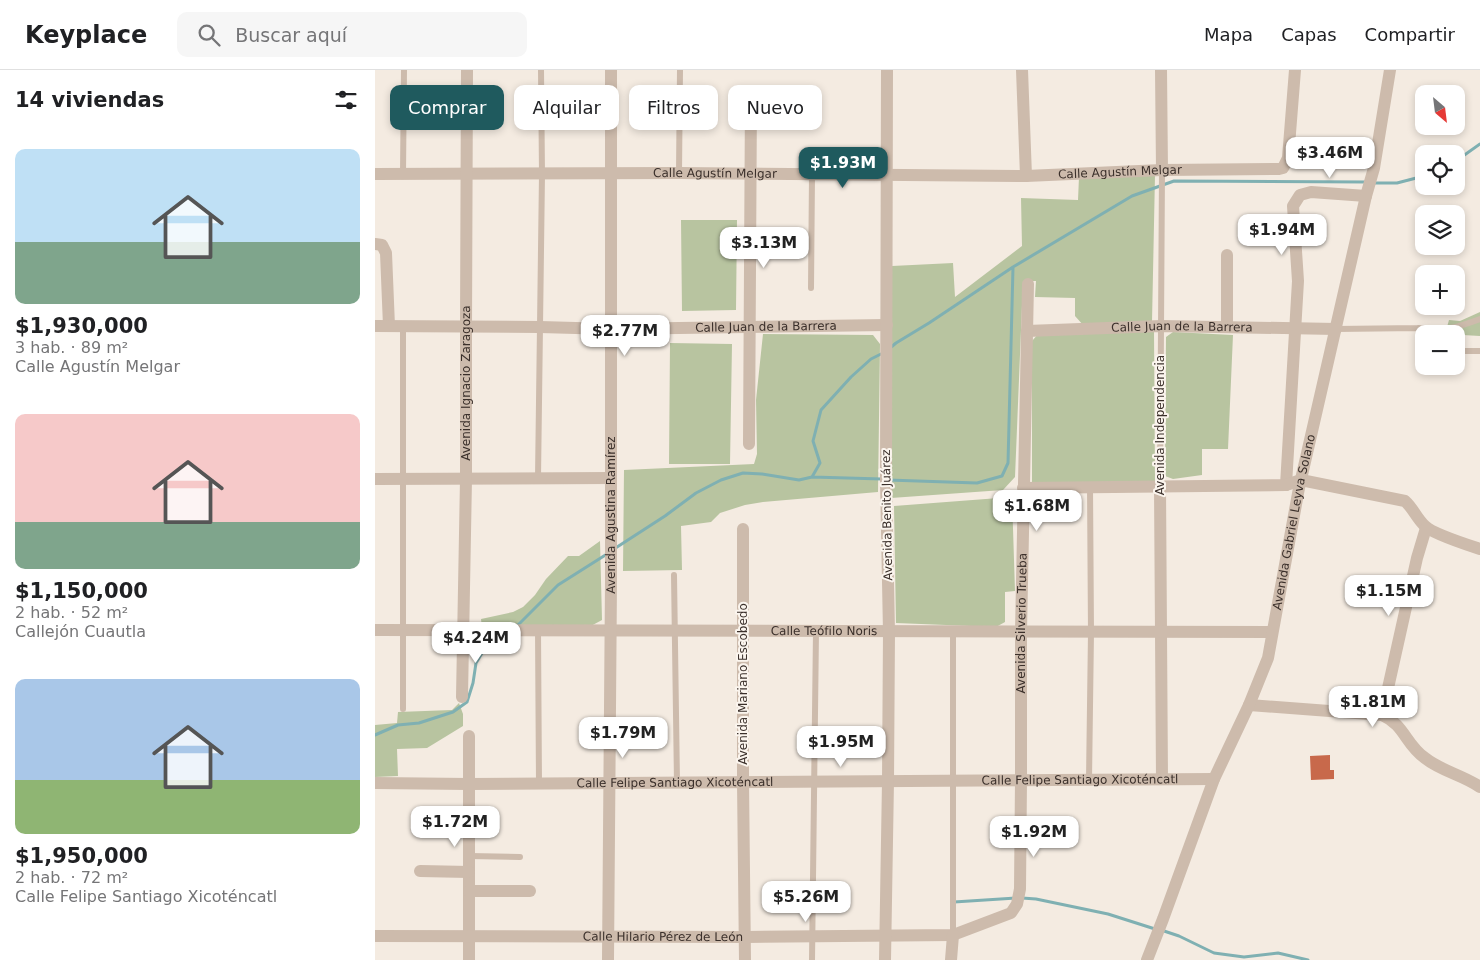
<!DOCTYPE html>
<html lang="es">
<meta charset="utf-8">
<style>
:root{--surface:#fff;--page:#f6f6f6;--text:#202124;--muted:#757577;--line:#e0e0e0;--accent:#1f5a5e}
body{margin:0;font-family:"DejaVu Sans",sans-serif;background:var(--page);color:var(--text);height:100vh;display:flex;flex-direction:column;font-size:19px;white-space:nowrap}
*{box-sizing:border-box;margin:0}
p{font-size:16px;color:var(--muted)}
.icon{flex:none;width:28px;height:28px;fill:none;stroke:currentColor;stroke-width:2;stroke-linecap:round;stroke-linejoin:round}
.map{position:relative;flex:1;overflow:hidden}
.panel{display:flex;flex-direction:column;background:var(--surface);width:375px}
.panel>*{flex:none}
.hud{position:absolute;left:15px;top:15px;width:475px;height:45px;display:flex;gap:10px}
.needle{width:32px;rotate:152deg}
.controls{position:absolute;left:1040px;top:15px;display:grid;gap:10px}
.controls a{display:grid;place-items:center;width:50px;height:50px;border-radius:10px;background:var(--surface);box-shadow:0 2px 8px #0003;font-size:25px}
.price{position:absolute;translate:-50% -42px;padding:0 11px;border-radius:10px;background:#fff;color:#222;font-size:16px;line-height:32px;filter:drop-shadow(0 1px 2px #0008)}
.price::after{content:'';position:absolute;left:50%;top:30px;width:15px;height:11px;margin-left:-8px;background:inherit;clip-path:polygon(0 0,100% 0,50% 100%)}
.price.current{background:var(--accent);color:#fff}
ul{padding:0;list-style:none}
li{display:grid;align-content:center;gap:10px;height:265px;padding:0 15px}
li span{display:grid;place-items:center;height:155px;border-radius:10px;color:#555}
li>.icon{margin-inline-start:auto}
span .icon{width:90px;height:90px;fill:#fffc;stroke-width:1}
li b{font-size:21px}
h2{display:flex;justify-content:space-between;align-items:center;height:60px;padding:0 15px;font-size:21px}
.pill{padding:0 18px;border-radius:10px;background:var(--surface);box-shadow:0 2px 8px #0003;font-size:18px;line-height:45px}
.pill.current{background:var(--accent);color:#fff}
header{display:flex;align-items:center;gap:30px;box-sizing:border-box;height:70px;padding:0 25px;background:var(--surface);border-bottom:1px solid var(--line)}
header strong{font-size:24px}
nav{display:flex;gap:28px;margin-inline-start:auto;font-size:18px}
.search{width:350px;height:45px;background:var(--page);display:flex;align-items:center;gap:12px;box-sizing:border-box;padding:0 18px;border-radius:10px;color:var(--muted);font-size:19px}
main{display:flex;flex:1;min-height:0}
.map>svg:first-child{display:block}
.green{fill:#b8c4a0}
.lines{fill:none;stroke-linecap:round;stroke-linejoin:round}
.stream{stroke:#7fb0b2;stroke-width:3}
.building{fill:#c8694b}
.service{stroke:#cdbbac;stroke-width:6}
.minor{stroke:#cdbbac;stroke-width:12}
.tertiary{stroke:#cdbbac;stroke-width:12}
.labels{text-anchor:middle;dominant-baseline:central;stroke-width:4;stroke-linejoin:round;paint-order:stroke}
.street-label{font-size:12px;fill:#3b302b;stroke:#fbf5ee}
</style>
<header>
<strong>Keyplace</strong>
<div class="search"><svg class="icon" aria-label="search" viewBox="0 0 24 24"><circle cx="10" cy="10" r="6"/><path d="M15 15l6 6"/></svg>Buscar aquí</div>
<nav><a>Mapa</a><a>Capas</a><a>Compartir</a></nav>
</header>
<main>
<section class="panel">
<h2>14 viviendas<svg class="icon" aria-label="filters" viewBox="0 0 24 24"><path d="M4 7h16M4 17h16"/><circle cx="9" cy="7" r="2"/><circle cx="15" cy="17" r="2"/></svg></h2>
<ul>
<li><span style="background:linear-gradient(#bfe0f5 60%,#7fa58c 0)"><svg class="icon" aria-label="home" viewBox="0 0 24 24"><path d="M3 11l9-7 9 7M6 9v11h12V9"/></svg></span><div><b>$1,930,000</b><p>3 hab. · 89 m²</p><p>Calle Agustín Melgar</p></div></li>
<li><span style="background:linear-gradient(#f6c9c9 70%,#7fa58c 0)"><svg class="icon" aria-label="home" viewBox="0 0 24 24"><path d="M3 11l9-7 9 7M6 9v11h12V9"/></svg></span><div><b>$1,150,000</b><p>2 hab. · 52 m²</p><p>Callejón Cuautla</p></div></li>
<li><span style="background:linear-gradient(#a9c7e8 65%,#8fb573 0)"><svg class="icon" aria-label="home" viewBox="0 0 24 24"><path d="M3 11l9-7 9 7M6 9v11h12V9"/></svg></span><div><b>$1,950,000</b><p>2 hab. · 72 m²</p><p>Calle Felipe Santiago Xicoténcatl</p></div></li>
</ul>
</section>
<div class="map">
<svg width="1105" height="890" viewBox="0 0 1105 890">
<rect width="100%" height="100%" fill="#f4ebe1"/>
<path class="green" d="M780,105L777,252L709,256L700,246V228L660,227L661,211H648L640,407L628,420L516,428L517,196L578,193L580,227L647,176L646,128L703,130L704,107Z
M306,150H362L361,240L307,241Z
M1105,242V266L1070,264L1074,250L1085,251Z
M779,261L780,413L657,414V271L664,263Z
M798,262L858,265L853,379H827V405L798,409L790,406L791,267Z
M388,264L498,265L505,274L503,422L388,432L370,435L345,443L336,452L306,456L307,500L248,501L249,400L379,394L382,384L381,330Z
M295,273L357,274L355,394H294Z
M637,427L640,521L630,522V552L621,557L521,553L519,436Z
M225,471L227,550L214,557L107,558L106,549L138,542L148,537L160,525L171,509L193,486H204Z
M84,633L88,644V656L52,678L22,679L23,706L0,707V655L22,653L23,642L77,640Z"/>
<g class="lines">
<path class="stream" d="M1081,91L1105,74
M998,113H1022L1049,106
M515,278L521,273L554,253L638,197L757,126L799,111L992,112
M437,407L507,409
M513,410L602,413L627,406L633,393L638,197
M239,479L290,446L321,423L346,410L368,403L387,404L424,410L437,407L445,393L438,371L446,340L476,307L496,289L508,283
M142,556L183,515L232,484
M0,665L23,655L44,653L78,642L92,632L98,613L101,593L110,578L134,564
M647,828L661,829L733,844L780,859
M579,832L641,828
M786,860L804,866L839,883L869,887L903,883L933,890"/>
</g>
<path class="building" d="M955,685V700H959V709L936,710L935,686Z"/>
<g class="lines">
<path class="service" d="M304,103L305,0
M28,104L29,0
M436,218L437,105
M1043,258C1069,261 1081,258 1105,249
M961,259L1043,258L1049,264
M1081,281H1105
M163,408L167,104L166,0
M785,417L787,100
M299,505L302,713
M163,560L164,714
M578,562V865
M28,639V256
M714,710L716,562L715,417
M94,786L145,787
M437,890L441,561"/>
<g class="minor">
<path d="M647,0L651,106"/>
<path d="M786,0L787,100"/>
<path id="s1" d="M0,104L304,103L651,106L787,100L904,99L908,98L913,88L920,0"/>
<path d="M0,174L7,175L11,183L14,256"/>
<path d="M852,185V257"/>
<path id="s2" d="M0,256L165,257L236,259L512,255"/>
<path id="s3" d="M652,261L786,256L961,259"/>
<path d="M374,374L376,24"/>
<path d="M0,409L236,408"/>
<path d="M911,415L923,211L918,136L925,125L936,122L991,126"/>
<path d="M785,417L787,709"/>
<path d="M648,418L911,415L926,410L1030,431C1038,438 1042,449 1050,456C1058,464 1093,475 1105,479"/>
<path d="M368,459V712L370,890"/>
<path id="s4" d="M0,560L897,562"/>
<path id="s5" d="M87,627L91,409V257L92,0"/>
<path d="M874,635L1007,645C1030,655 1030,674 1050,688C1066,701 1088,705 1105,717"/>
<path d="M1007,645L1042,488L1051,458"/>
<path d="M94,666V890"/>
<path id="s6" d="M0,713L94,714L839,709"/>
<path d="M45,801L94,802"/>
<path d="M94,821H155"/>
<path id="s7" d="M0,866L371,867L578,865L636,843L642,834L645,819L646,710V562L653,214"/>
<path d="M510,890L513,711L514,562L511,410L512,0"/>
<path d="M576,890L578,865"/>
</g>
<g class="tertiary">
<path id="s8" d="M233,890L236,511V0"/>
<path id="s9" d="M772,890L788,849L839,709L874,635L893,588L924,418L991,126L999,98L1015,0"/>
</g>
</g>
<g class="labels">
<g class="street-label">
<text stroke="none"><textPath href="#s1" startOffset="745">Calle Agustín Melgar</textPath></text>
<text stroke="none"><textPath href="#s1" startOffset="340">Calle Agustín Melgar</textPath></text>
<text stroke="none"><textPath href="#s2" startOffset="391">Calle Juan de la Barrera</textPath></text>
<text stroke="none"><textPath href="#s3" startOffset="155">Calle Juan de la Barrera</textPath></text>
<text stroke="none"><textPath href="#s5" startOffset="314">Avenida Ignacio Zaragoza</textPath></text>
<text transform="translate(785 355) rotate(-90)">Avenida Independencia</text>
<text stroke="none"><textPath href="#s8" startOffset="445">Avenida Agustina Ramírez</textPath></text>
<text transform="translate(512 445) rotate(-91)">Avenida Benito Juárez</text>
<text stroke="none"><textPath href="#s9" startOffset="464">Avenida Gabriel Leyva Solano</textPath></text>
<text stroke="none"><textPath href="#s7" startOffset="932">Avenida Silverio Trueba</textPath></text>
<text stroke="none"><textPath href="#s4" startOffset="449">Calle Teófilo Noris</textPath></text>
<text transform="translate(368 614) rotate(-90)">Avenida Mariano Escobedo</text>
<text stroke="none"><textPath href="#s6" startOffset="705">Calle Felipe Santiago Xicoténcatl</textPath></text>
<text stroke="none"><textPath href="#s6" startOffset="300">Calle Felipe Santiago Xicoténcatl</textPath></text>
<text stroke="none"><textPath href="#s7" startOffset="288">Calle Hilario Pérez de León</textPath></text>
</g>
</g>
</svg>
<div class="controls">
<a><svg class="needle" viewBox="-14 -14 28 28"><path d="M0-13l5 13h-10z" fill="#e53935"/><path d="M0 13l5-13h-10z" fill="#757577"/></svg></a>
<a><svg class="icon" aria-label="locate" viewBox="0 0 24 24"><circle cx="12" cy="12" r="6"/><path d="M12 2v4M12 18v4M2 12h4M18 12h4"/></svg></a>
<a><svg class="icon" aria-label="layers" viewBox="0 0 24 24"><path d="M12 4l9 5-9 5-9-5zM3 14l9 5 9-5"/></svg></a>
<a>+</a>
<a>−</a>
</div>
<b class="price" style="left:955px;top:109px">$3.46M</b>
<b class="price current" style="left:468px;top:119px">$1.93M</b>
<b class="price" style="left:907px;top:186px">$1.94M</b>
<b class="price" style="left:389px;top:199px">$3.13M</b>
<b class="price" style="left:250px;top:287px">$2.77M</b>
<b class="price" style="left:662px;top:462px">$1.68M</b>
<b class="price" style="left:1014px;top:547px">$1.15M</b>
<b class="price" style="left:101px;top:594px">$4.24M</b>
<b class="price" style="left:998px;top:658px">$1.81M</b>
<b class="price" style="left:248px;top:689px">$1.79M</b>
<b class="price" style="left:466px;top:698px">$1.95M</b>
<b class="price" style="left:80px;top:778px">$1.72M</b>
<b class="price" style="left:659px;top:788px">$1.92M</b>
<b class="price" style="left:431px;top:853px">$5.26M</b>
<div class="hud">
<a class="pill current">Comprar</a>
<a class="pill">Alquilar</a>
<a class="pill">Filtros</a>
<a class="pill">Nuevo</a>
</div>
</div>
</main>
